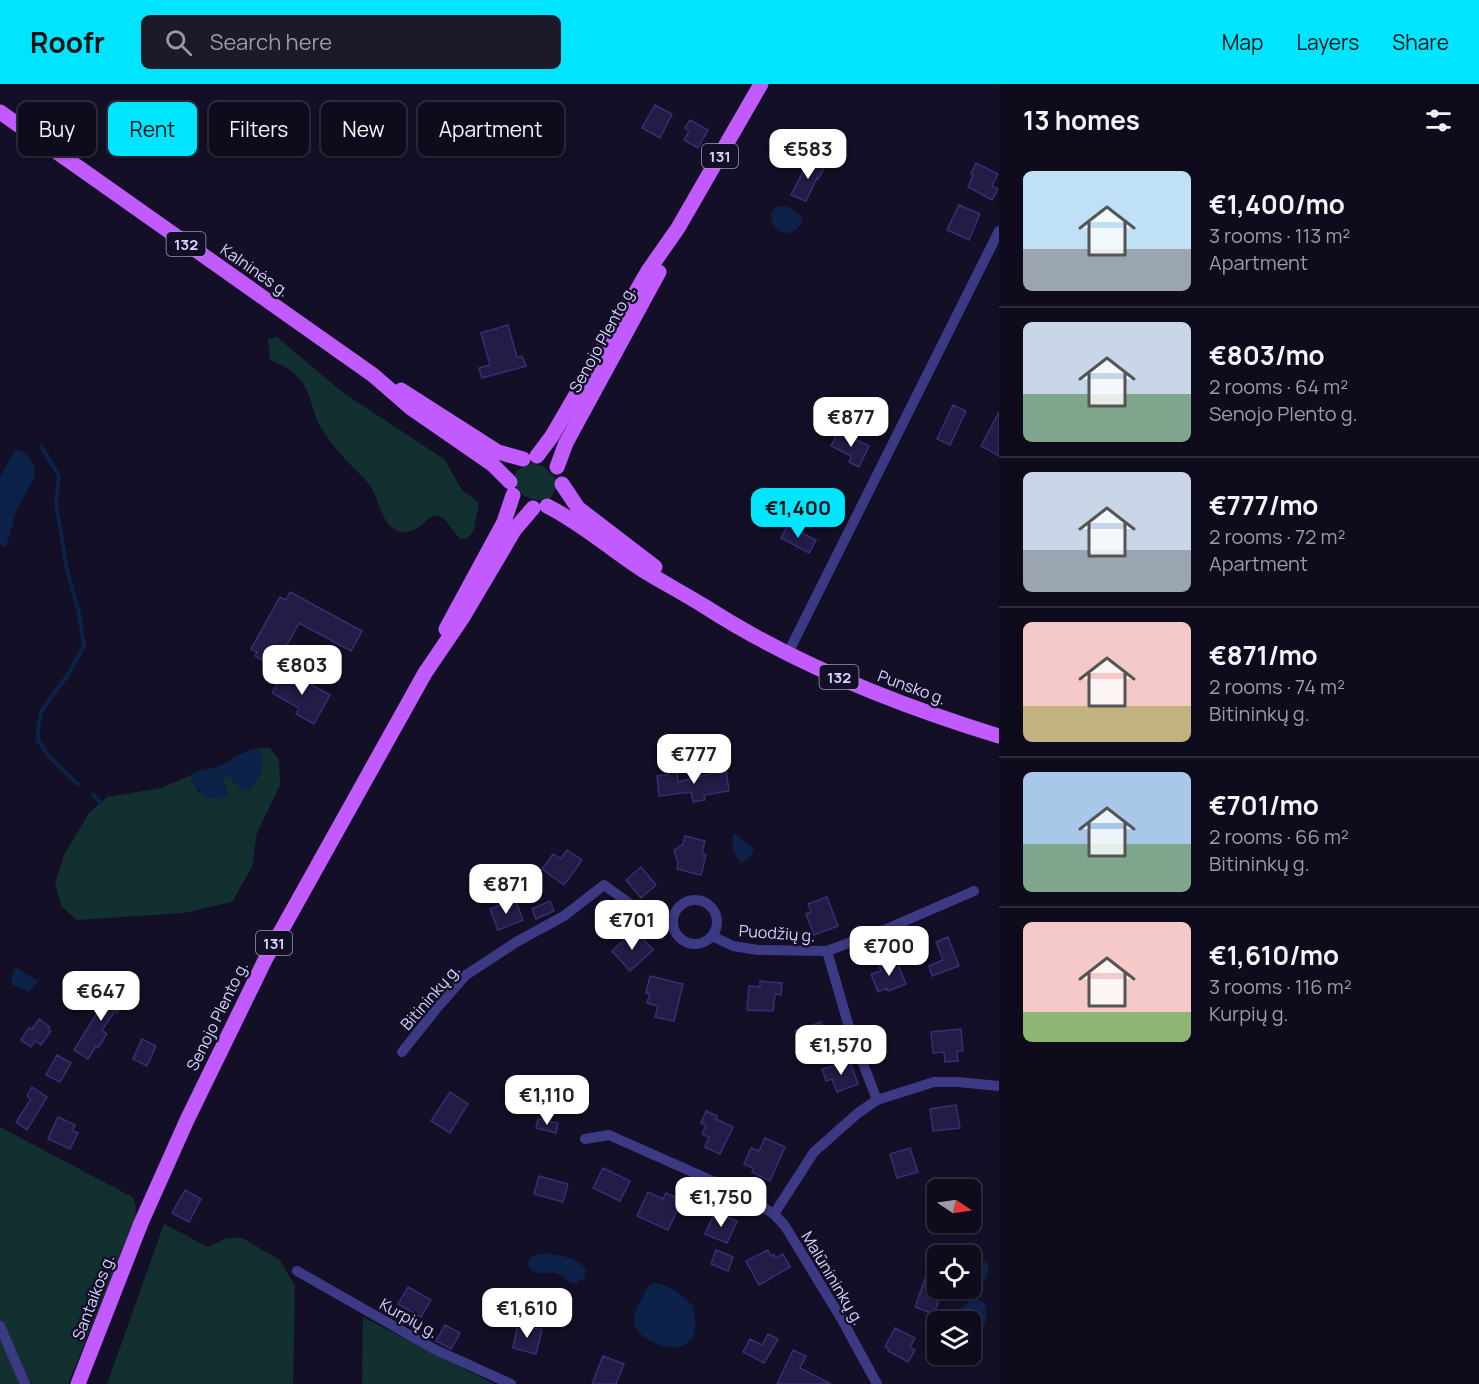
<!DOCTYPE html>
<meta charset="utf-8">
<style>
:root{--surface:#0e0b1c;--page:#1c1929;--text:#f1f3f6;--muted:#9b9ba3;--line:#2e2b3b;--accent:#00e5ff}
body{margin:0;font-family:Manrope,sans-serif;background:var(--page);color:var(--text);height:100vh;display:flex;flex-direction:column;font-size:22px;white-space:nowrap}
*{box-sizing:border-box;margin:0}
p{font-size:20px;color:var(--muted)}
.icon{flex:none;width:33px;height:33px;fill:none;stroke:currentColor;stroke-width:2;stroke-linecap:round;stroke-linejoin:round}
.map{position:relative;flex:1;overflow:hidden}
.details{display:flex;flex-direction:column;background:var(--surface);width:480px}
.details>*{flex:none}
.guide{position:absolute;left:18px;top:18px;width:570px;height:54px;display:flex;gap:12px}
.needle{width:39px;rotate:103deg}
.tools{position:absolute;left:927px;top:1095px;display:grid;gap:12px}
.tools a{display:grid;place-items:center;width:54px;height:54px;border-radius:9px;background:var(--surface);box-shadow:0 2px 4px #0004,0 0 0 2px var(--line);font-size:30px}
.price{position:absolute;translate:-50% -51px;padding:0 14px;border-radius:12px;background:#fff;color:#222;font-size:20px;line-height:39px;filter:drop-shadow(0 2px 3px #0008)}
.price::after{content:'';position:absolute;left:50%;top:36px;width:18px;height:14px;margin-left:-9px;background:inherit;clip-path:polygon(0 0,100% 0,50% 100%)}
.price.on{background:var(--accent);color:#111}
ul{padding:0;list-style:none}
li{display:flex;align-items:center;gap:18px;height:150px;padding:0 24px}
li+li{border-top:2px solid var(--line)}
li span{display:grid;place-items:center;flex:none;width:168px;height:120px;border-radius:9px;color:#555}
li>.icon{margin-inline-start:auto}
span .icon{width:72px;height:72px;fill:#fffc;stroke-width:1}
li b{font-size:26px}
h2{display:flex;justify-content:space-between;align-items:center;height:72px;padding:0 24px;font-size:26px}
.pill{padding:0 21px;border-radius:9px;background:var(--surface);box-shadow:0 2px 4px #0004,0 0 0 2px var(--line);font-size:21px;line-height:54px}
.pill.on{background:var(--accent);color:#111}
header{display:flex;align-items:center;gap:36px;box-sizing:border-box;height:84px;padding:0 30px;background:var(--accent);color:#111}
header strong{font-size:28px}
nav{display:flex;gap:33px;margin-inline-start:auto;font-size:21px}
.search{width:420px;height:54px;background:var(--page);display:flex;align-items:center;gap:15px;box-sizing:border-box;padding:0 21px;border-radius:9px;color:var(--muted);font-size:22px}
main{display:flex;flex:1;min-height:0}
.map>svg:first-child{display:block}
.green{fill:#12302f}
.water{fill:#0c2248}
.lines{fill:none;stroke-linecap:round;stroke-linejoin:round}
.stream{stroke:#0c2248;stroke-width:4}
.building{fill:#241b47;stroke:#3b2d73;stroke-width:1.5}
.minor{stroke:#3d3a85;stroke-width:10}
.primary{stroke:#c25bff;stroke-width:15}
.labels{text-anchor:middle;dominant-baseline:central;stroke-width:5;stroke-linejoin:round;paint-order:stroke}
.shield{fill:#130f26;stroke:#9e99be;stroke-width:1.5}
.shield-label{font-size:15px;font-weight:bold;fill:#d9d4ff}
.street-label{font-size:16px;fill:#d9d4ff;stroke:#130f26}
</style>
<header>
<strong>Roofr</strong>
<div class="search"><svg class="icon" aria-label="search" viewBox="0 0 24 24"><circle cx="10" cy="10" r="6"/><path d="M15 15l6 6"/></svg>Search here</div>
<nav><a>Map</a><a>Layers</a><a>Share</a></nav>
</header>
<main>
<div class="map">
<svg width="999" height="1300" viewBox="0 0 999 1300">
<rect width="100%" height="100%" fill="#130f26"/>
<path class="green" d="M277,253L342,308L444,375L462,406L479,419L474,446L468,454L460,455L445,436L438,431C424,433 421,449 402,448C383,446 380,419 372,405C367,395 355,386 348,378C338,368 329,356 322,345C311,328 312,306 297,292C290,284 279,280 270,276L268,255Z
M531,379L545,383L556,395V404L550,415C531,421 510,408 516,387Z
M259,664H270L279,676L280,701L257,749L252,783L232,818L184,829L77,836L62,823L55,799L64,771L89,729L107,713L161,704L191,691L198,708L224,703L222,694L230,691L234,698L249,706C259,695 268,679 259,664Z
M0,1043L134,1114L136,1123L135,1137L68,1300H0Z
M164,1140L208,1163L227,1154H242L280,1176L295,1202L293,1300H107Z
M363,1233L494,1300H362Z"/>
<path class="water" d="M781,122L789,123L803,134C796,157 771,152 771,130L775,124Z
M18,365C23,367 25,369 29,373C45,392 22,410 16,428C12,440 11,454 4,464L0,460V393L14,368Z
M259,664C268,679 259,695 249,707L240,704L230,692L222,695L229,710C206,721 200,712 191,691C199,685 209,686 219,682C233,676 243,666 259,664Z
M733,750H735L754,765L753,769L743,778H740L733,767Z
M15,883L37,896L38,898L29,908L13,901L11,895Z
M545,1169C559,1172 578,1172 586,1186L584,1194L576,1200C567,1199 563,1190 554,1189C547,1188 539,1191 533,1187C529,1185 529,1182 528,1178L533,1172Z
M970,1170L978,1172L988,1179C990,1187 985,1200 979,1206L969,1205L970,1172L966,1171Z
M653,1199C671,1201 681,1210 693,1222C694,1230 697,1242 694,1250C686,1275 640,1260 634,1240C632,1232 637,1224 640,1218C644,1210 646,1204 653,1199Z
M972,1215L984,1218C985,1221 987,1224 987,1228C988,1238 978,1254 971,1259L970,1238L956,1237L963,1222Z"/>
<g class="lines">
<path class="stream" d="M41,362L59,392L56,419L67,486L79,529L84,562L67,592L42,626L38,644V656L49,673L78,700
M93,711L101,719"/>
</g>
<path class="building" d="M655,21L672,30L660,54L642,44Z
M690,36L708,46L698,64L684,56L689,47L685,44Z
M810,74L825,83L818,95L817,94L806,117L791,111Z
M976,79L998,90L992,102L998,105L992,116L968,103L973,91L971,90Z
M959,121L980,130L969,156L947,146Z
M508,241L517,273L522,272L526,282L482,294L479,284L490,281L481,249Z
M953,321L966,327L950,361L937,355Z
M999,328V372L981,362Z
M839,347L869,362L859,383L849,378L851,372L831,362Z
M766,409L789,422L784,430L762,418Z
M789,439L798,444L796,446L816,456L809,469L781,454Z
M290,508L362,547L351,567L299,539L275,583L255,572L257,568L251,565L280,513L286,516Z
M285,586L330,611L314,640L296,630L299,624L272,609Z
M726,686L729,707L704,711L705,716L693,718L691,708L659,712L657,692L668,691V688L677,687L678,698Z
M685,752L705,757L702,769L706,771L701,791L677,785L678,779L674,766L683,760Z
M567,766L582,776L564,801L542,785L553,770L561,775Z
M641,783L656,801L641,814L626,796Z
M827,813L838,842L814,851L806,830L811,828L808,820Z
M515,815L523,836L498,846L490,825Z
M550,817L554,827L536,835L532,825Z
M635,846L653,866L630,887L612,867Z
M948,853L959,882L932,892L929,882L943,876L936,858Z
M896,875L906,900L888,907L887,904L878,908L871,890L881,887L879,882Z
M650,892L683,900L674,937L655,933L658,922L647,919L650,910L646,909Z
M760,897L782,899L781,911L775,910L773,927L747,926L749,902L760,903Z
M113,902L128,913L117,929L115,927L102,946L107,950L98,964L96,962L88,975L74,966L99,926L95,923L106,908L108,909Z
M39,935L50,943L48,945L51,947L41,961L35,957L31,963L21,956L29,944L32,945Z
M821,938L830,962L804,971L795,947Z
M961,945L963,967H957L958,977L945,978L944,968L933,969L931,948Z
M142,955L156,962L147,982L133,975Z
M57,971L71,979L60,998L46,991Z
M850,977L858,1000L837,1008L832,995L826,997L822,985Z
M562,994L573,1020L549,1030L541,1012L537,1014L532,1003L550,995L552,999Z
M32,1003L47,1013L27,1046L16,1038L31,1015L27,1012Z
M450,1008L468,1020L450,1049L431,1037Z
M956,1021L960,1044L933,1047L930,1025Z
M706,1027L717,1032L716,1035L733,1043L720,1070L705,1063L709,1053L702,1050L706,1041L701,1039Z
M58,1033L75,1041L73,1047L78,1049L70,1065L48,1055Z
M538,1035L558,1039L556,1049L536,1044Z
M765,1054L785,1063L770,1097L752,1088L753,1084L744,1080L751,1064L759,1067Z
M910,1064L918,1088L897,1094L890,1070Z
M603,1084L630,1097L620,1117L593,1104Z
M539,1092L568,1100L563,1118L534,1110Z
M185,1106L201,1115L189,1138L172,1129Z
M648,1108L663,1115L666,1109L682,1116L668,1146L637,1132Z
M715,1128L737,1137L727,1159L705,1150Z
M716,1166L733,1173L728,1187L711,1180Z
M768,1166L771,1172L774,1171L776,1174L783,1170L790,1183L759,1201L746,1177Z
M926,1192L938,1196V1204H943L934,1230L915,1223Z
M408,1203L431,1216L421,1233L398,1220Z
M518,1240L542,1246L536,1270L513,1264Z
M445,1241L460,1249L451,1265L436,1257Z
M895,1244L915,1254L910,1263L915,1266L908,1278L888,1267L889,1265L885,1263Z
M768,1250L778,1255L764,1279L743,1268L750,1255L762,1261Z
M793,1266L806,1272L800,1284L831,1300H777Z
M603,1272L624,1280L616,1300H592Z"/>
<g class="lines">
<path class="minor" d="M788,569L999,147
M673 838a22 22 0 1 1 44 0a22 22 0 1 1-44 0Z
M712,852L733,862L758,866L827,867L884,846L974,807
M827,867L849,943L877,1016
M402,968L437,924L466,891L518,857L564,832L604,801L661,842L673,843
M585,1055L609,1051L733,1106L774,1130L785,1142L841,1234L877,1300
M774,1130L814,1068L858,1029L877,1016L934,998H958L999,1002
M297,1187L434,1265L511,1300
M0,1242L25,1300"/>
<path class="primary" d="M0,28L373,291L411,324L492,380L510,398
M401,306L498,368L523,375
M537,372L552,352L648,187L678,144L761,0
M557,383L566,359L659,188
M562,400L578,424L655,483
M547,422C581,439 609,464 641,485C662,498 683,509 704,522C794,580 897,621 999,652
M446,545L504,438L513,411
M78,1300L141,1139L187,1036L266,874L425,589L463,533L515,445L533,424"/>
</g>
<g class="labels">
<g class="shield">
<rect x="702" y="60" width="36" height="24" rx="4.5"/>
<rect x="166.5" y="148" width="39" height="24" rx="4.5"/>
<rect x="819.5" y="581" width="39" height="24" rx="4.5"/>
<rect x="256" y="847" width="36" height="24" rx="4.5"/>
</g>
<g class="shield-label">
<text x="720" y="72">131</text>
<text x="186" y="160">132</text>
<text x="839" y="593">132</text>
<text x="274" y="859">131</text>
</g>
<g class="street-label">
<text transform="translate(255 186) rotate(35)">Kalninės g.</text>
<text transform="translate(602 255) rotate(-61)">Senojo Plento g.</text>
<text transform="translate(912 603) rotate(20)">Punsko g.</text>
<text transform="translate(777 849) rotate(4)">Puodžių g.</text>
<text transform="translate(430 913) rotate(-49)">Bitininkų g.</text>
<text transform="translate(217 932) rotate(-64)">Senojo Plento g.</text>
<text transform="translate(833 1194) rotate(59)">Malūnininkų g.</text>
<text transform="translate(93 1213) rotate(-69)">Santaikos g.</text>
<text transform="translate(409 1234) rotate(29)">Kurpių g.</text>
</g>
</g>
</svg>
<div class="tools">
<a><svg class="needle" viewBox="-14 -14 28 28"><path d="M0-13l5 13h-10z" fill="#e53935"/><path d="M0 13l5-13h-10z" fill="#9b9ba3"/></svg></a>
<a><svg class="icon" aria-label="locate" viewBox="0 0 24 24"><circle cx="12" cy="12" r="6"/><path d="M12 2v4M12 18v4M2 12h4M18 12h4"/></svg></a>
<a><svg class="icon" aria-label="layers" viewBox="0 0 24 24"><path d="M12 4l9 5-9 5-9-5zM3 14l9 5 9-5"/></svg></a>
</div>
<b class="price" style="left:808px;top:96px">€583</b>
<b class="price" style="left:851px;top:364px">€877</b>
<b class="price on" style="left:798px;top:455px">€1,400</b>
<b class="price" style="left:302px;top:612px">€803</b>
<b class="price" style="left:694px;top:701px">€777</b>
<b class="price" style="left:506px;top:831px">€871</b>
<b class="price" style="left:632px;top:867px">€701</b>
<b class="price" style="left:889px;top:893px">€700</b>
<b class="price" style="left:101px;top:938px">€647</b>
<b class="price" style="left:841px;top:992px">€1,570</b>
<b class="price" style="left:547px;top:1042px">€1,110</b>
<b class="price" style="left:721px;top:1144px">€1,750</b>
<b class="price" style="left:527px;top:1255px">€1,610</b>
<div class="guide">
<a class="pill">Buy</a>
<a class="pill on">Rent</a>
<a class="pill">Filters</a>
<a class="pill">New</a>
<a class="pill">Apartment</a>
</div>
</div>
<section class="details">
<h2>13 homes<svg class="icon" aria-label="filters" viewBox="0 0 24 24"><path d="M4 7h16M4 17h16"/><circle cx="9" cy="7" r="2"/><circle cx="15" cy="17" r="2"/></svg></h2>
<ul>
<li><span style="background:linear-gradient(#bfe0f5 65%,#9aa5b1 0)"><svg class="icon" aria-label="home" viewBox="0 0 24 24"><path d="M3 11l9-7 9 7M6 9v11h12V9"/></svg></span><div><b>€1,400/mo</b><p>3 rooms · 113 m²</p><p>Apartment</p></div></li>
<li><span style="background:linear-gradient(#c9d6e8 60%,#7fa58c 0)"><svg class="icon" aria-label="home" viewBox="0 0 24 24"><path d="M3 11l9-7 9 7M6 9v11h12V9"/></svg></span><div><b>€803/mo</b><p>2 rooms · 64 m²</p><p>Senojo Plento g.</p></div></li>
<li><span style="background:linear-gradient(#c9d6e8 65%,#9aa5b1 0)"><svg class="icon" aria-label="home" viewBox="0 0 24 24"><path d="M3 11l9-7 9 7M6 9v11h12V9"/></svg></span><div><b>€777/mo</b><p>2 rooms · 72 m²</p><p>Apartment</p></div></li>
<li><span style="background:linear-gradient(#f6c9c9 70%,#c2b280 0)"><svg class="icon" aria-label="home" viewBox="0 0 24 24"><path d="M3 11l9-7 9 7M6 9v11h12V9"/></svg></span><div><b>€871/mo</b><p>2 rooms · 74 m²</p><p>Bitininkų g.</p></div></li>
<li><span style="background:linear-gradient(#a9c7e8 60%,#7fa58c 0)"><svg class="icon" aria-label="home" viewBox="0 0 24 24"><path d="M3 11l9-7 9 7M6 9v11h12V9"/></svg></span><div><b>€701/mo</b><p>2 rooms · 66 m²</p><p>Bitininkų g.</p></div></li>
<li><span style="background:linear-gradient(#f6c9c9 75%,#8fb573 0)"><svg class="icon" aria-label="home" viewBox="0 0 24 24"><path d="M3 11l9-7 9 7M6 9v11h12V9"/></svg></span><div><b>€1,610/mo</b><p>3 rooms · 116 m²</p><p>Kurpių g.</p></div></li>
</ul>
</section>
</main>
